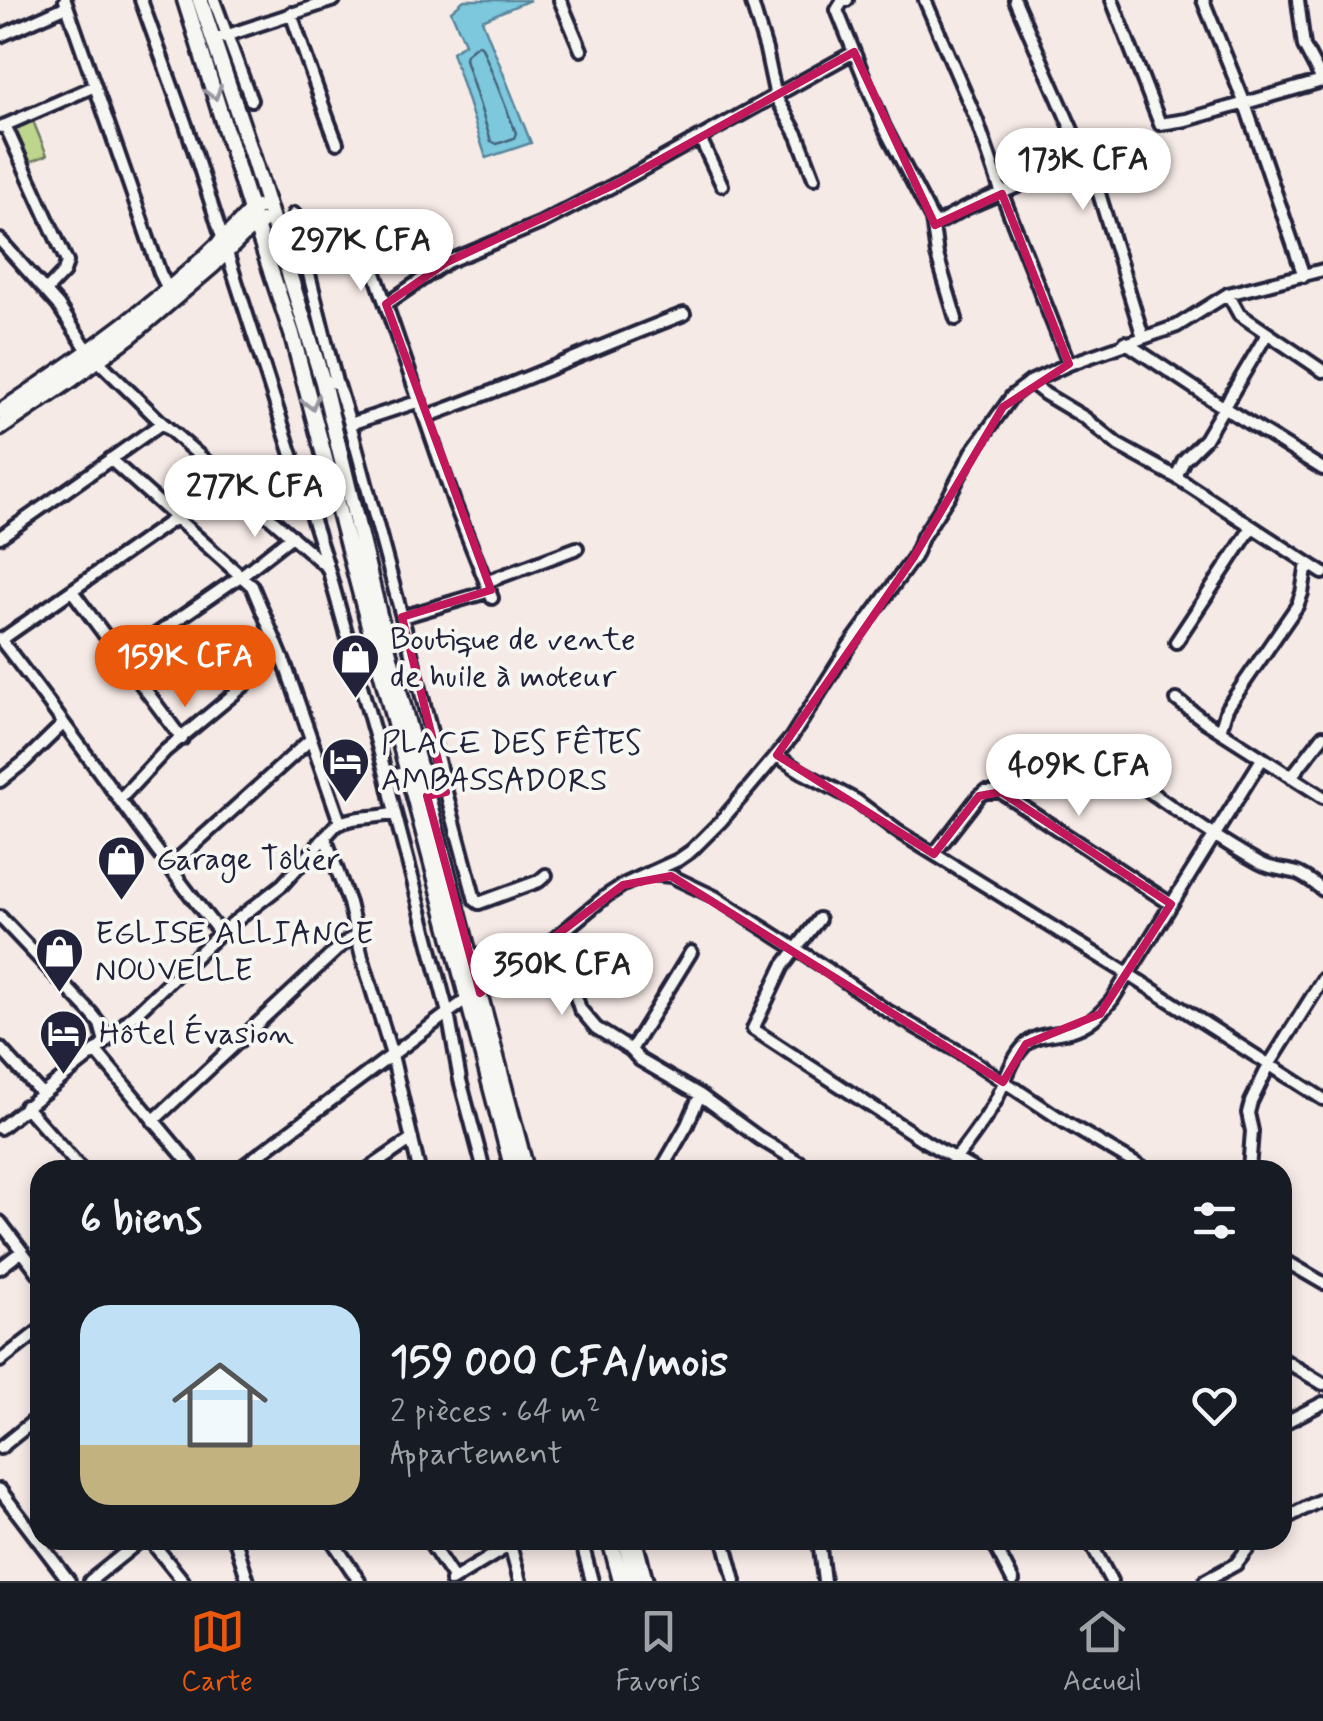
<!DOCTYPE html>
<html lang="fr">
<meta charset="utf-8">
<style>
:root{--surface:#171b24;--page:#20242c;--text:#f1f3f6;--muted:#9ea1a6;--line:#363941;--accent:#ea580c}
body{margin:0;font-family:Mynerve,sans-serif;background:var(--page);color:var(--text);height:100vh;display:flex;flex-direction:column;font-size:38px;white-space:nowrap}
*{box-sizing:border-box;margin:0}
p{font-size:32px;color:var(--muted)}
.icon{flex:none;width:55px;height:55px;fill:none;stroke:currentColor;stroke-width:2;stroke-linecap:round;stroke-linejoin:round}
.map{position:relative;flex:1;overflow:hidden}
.details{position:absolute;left:30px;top:1160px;width:1262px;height:390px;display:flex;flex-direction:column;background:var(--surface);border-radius:30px;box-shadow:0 5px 15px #0003}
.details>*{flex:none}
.price{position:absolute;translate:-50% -85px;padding:0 22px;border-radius:35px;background:#fff;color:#222;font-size:32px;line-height:65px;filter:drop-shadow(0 2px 5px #0008)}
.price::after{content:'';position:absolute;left:50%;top:60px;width:30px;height:22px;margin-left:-15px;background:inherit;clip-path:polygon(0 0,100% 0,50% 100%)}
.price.on{background:var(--accent);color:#fff}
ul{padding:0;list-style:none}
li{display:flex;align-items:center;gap:30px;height:250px;padding:0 50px}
li span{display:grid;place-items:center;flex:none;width:280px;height:200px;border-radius:30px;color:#555}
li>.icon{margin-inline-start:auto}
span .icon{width:120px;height:120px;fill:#fffc;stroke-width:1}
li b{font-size:42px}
h2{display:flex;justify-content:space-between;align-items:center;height:120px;padding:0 50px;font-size:42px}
.tab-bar{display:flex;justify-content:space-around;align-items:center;height:140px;border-top:2px solid var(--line);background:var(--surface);font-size:28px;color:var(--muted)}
.tab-bar a{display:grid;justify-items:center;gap:5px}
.tab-bar .on{color:var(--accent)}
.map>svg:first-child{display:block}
.green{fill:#bdd58c;stroke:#707c64;stroke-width:2.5}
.water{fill:#7dc8dd;stroke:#59869c;stroke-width:2.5}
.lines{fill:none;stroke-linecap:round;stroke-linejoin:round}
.shore{stroke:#46647c;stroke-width:2.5}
.minor-casing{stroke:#22223b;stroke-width:18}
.major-casing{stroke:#22223b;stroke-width:21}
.minor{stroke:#f6f6f2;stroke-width:10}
.major{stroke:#f6f6f2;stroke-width:14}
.oneway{stroke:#9797a0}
.marked{fill:none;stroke:#c2185b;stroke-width:8;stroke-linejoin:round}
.labels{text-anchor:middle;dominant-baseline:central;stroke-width:8;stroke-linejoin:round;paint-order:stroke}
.poi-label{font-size:32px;fill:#22223b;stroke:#f6f6f2;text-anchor:start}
</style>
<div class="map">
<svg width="1323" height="1581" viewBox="0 0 1323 1581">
<rect width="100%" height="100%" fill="#f6eae6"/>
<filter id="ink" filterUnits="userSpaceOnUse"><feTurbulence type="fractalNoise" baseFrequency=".01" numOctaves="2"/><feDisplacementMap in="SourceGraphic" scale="20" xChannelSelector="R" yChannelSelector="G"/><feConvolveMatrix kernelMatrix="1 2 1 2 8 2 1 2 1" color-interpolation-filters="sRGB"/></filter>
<g filter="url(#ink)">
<path class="green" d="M33,121L47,155L30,162L15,128Z"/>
<path class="water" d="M464,0H530L482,20L531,143L486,158L452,52L465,43L451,11Z"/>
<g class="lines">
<path class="shore" d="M478,44L482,47L516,133L514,138L497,144L491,141L465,59L466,54Z"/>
<defs>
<path id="minor" d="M65,0L160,273L168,289
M141,0L186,125L327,564
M214,0L251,100
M560,0L581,50
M751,0L766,50L776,97L798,136L814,178
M847,0L842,2L837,10L884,127L932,219L937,255L956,319
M925,0L977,121L1002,194L1069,364
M1015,0L1097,187L1143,337
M1112,0L1160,124L1186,120L1322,81
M1203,0L1245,104L1304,276
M1298,0L1304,46L1323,82
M291,13C306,57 320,100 337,143
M0,36L67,6
M213,40L334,0
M5,125L67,262L64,272L46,291
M1,127L95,86
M700,138L722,185
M294,214L336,382
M356,218L455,505L492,598
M933,226L966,208L1084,158
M0,240L58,305L89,352L162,423L328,568L387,778
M1228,294L1239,314L1323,371
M386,304L447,262L541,223L618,183L854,52
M1125,342L1223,407L1323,469
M331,381L338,385L350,424L420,401
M1030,382L1045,394L1085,418L1118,445L1176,477L1323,573
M425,417C513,386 597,347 684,314
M350,424L402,617L490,591
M110,459L252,586L286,667L340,822
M1176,477L1184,460L1205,439L1267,334
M0,537L162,423
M486,582L577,548
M72,591L182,739
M402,617L446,792L475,900L479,903L539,881L546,875
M0,639C76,736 144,838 220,933
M1,640L174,519
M1176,642L1252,527
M122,658L242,575L292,536
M1177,700L1206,722L1323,797
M1220,731L1227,708L1297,606L1302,593L1307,563
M777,756L802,772L857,801L897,831L1128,974L1323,1099
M1111,765C1160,798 1208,834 1260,863C1273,870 1285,869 1297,873C1307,877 1315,884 1323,890
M1291,777L1323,736
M0,781L24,762L63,724
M120,799L165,751L263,670L277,645
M395,813L448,1013L460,1080L484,1170
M325,837L349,903L362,957L392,1055L419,1170
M934,854L979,796L985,792H1001L1171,904
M168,868L311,739
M651,874L671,876L715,897L829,970L884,1009L961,1053L1068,1124L1146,1170
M0,917L91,1013L100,1024L105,1042
M819,919L783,966L753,1029L926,1142L975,1170
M557,938L580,1009L596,1028L631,1050L640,1060L700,1095L759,1138L812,1170
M0,1048L41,1093
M631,1050L691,952
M96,1051L195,1170
M25,1106L82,1170
M153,1121L342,945L356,935
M0,1128L96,1051L220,933L282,885L336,825C354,815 375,819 395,813L387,778L406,772
M238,1170L448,1013L469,998L501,983L606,896L623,885L678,860L691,851L721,821L791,738L849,646L914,557L923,536L950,494L972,452L1012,396L1030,382L1069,364L1177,326L1228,294L1323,270
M367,1170L412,1139
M661,1170L687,1125L700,1095
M947,1170C964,1147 983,1125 996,1100C1006,1081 1010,1060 1025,1045C1037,1033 1054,1035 1069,1031C1088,1027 1101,1013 1112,1000L1262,759
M1249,1170L1252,1131L1248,1113L1251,1102L1269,1065L1323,979
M0,1222L40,1275
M1282,1259L1323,1283
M0,1268L22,1251
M1282,1359L1323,1384
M0,1361L40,1330
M1282,1424L1323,1403
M0,1448L40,1416
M0,1490L69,1581
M1282,1520L1323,1499
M150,1540L183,1581
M235,1540L248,1581
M332,1540L359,1581
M428,1540L454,1579
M581,1540L592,1581
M636,1540L647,1581
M724,1540L735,1581
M819,1540L824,1581
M992,1540L1013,1581
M1089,1540L1111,1581
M509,1541L520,1581
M90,1581L141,1540
M451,1581L510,1545
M1205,1581L1236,1564L1254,1540"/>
<path id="major" d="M185,0L251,211L292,334L513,1170
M200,0L251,152L323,382L380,619L526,1170
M0,412C89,353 179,290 251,211L257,208
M0,428L72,379L131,335L212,266L246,232L262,222
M610,1540L621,1581
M625,1540L635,1581"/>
</defs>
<use href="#minor" class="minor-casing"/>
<use href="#major" class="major-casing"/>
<use href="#minor" class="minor"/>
<use href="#major" class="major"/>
</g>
<defs><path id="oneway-chevron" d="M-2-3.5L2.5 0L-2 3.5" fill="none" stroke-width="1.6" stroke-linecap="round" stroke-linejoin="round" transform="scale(2.5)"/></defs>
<g class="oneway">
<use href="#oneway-chevron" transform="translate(214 93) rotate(73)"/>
<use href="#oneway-chevron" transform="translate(311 403) rotate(75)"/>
</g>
</g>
<path class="marked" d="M854,52L935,225L1002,194L1069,364L1003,407L914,557L777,755L934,854L979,796L1001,792L1171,904L1100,1014L1026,1044L1003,1082L671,876L623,885L480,993L427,796L446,792L402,617L491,590L386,304L447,262L618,183Z"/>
<defs>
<symbol id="shop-pin" viewBox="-11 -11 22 30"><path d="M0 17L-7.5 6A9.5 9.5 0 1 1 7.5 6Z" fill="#22223b" stroke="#f6f6f2"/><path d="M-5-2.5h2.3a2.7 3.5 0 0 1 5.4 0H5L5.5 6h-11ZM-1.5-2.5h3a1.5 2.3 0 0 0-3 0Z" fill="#fff"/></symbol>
<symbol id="hotel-pin" viewBox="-11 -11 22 30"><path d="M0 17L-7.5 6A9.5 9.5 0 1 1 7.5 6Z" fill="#22223b" stroke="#f6f6f2"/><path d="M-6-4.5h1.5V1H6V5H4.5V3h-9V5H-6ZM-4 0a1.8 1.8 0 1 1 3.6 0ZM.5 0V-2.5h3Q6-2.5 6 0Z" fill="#fff"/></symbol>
</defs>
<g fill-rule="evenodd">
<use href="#shop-pin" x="328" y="630" width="55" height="75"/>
<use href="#hotel-pin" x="318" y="734" width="55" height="75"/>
<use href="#shop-pin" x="94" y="832" width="55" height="75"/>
<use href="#shop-pin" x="32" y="924" width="55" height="75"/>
<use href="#hotel-pin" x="36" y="1006" width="55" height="75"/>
</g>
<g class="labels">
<g class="poi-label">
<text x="390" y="640">Boutique de vente<tspan x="390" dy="37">de huile à moteur</tspan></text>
<text x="381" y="744">PLACE DES FÊTES<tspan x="381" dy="37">AMBASSADORS</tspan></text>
<text x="156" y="860">Garage Tôlier</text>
<text x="95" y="934">EGLISE ALLIANCE<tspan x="95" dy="37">NOUVELLE</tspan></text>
<text x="99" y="1034">Hôtel Évasion</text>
</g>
</g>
</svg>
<b class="price" style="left:1083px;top:213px">173K CFA</b>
<b class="price" style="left:361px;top:294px">297K CFA</b>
<b class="price" style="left:255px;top:540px">277K CFA</b>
<b class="price on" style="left:185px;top:710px">159K CFA</b>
<b class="price" style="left:1079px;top:819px">409K CFA</b>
<b class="price" style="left:562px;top:1018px">350K CFA</b>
<section class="details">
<h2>6 biens<svg class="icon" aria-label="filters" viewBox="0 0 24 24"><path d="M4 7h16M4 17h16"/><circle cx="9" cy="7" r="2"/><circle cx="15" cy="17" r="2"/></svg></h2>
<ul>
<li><span style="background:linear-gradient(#bfe0f5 70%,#c2b280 0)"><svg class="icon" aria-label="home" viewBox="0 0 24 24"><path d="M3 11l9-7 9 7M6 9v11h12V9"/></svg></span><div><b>159 000 CFA/mois</b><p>2 pièces · 64 m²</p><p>Appartement</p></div><svg class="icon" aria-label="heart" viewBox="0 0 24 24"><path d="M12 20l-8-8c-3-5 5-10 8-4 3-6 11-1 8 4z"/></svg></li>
</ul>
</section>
</div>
<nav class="tab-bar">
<a class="on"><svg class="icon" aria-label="map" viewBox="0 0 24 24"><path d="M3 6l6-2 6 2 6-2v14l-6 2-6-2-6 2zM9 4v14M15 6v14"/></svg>Carte</a>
<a><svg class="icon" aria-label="saved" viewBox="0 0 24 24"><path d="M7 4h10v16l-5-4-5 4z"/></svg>Favoris</a>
<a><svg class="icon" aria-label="home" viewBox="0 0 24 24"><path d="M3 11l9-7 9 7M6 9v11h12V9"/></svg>Accueil</a>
</nav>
